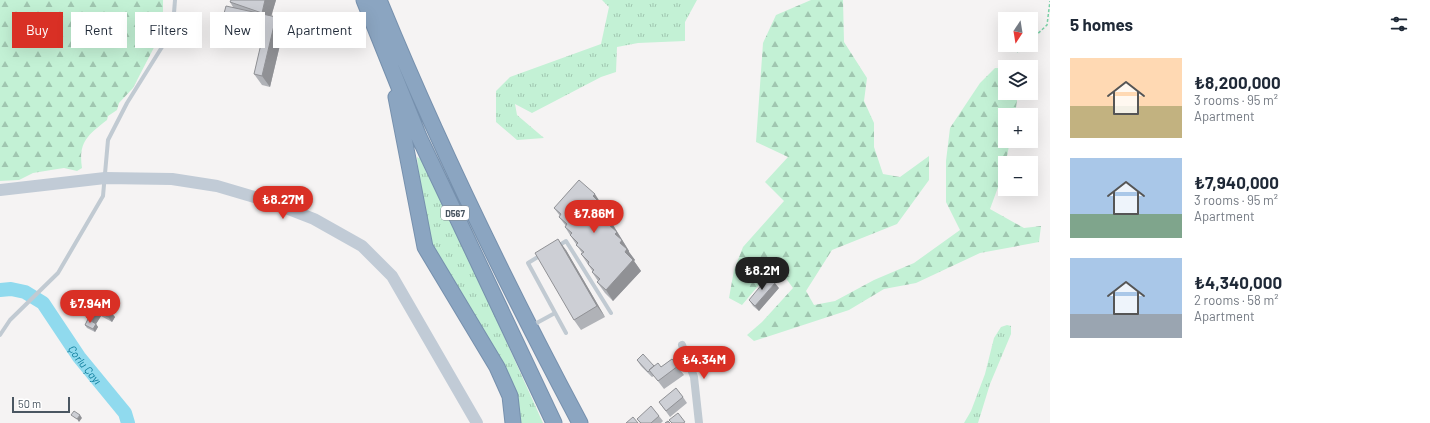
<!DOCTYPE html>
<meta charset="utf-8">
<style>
:root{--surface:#fff;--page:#f6f6f7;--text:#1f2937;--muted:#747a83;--accent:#d93025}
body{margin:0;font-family:Barlow,sans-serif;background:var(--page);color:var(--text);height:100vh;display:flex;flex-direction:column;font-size:15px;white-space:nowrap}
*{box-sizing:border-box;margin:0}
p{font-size:13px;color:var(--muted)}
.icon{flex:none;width:22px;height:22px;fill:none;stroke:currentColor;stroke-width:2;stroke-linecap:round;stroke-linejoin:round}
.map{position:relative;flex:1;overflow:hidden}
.side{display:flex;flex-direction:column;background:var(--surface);width:380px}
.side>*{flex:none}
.top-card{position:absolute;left:12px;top:12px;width:380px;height:36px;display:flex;gap:8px}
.needle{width:26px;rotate:192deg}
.buttons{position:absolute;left:998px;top:12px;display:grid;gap:8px}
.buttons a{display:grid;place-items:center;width:40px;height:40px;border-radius:0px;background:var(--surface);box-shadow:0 4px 16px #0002;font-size:20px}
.scale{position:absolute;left:12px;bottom:10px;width:58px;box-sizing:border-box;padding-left:4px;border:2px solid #4a5661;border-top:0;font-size:11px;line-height:14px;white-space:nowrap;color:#4a5661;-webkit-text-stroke:3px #fff;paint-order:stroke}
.price{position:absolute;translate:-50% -34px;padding:0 9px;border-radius:14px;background:var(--accent);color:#fff;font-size:13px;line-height:26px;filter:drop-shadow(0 1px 2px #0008)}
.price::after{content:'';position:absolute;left:50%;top:24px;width:12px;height:9px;margin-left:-6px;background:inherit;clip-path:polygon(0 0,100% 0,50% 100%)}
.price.on{background:#222;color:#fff}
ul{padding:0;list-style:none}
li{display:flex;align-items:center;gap:12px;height:100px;padding:0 20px}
li span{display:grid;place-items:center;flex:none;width:112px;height:80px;border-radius:0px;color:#555}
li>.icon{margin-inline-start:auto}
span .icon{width:48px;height:48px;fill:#fffc;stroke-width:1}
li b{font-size:17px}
h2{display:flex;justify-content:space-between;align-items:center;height:48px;padding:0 20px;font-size:17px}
.chip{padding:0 14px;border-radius:0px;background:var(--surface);box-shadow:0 4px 16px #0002;font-size:14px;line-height:36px}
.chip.on{background:var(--accent);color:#fff}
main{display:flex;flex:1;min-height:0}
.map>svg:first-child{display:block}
.grass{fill:url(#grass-tufts)}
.forest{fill:url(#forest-firs)}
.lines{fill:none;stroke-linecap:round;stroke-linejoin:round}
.river{stroke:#90daee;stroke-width:14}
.highway-casing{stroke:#7690ad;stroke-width:17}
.path{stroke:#7ad0a6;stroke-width:1.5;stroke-dasharray:3 2;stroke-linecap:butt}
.lane{stroke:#c1cad2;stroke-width:4}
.street{stroke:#c1cad2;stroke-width:8}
.secondary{stroke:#c1cbd6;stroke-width:12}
.highway{stroke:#8ba5c1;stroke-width:15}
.wall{fill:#b0b2b7}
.shaded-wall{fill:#909195}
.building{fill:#cdcfd5;stroke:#909195}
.labels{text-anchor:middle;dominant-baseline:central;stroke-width:4;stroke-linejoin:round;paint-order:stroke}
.shield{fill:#fff;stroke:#808990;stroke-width:1}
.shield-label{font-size:9px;font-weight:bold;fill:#4a5661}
.water-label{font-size:11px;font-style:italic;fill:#0c7c9b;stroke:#fff}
</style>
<main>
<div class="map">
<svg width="1050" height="423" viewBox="0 0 1050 423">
<defs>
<pattern id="grass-tufts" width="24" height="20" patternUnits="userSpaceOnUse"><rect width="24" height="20" fill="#c3f1d5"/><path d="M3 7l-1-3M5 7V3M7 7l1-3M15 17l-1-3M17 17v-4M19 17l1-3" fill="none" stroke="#a0c6b0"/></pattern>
<pattern id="forest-firs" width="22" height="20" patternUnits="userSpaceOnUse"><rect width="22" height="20" fill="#c3f1d5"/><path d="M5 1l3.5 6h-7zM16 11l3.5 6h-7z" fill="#a0c6b0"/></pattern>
</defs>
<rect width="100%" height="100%" fill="#f5f3f3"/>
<path class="grass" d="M602,0H697L685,22V41L638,43L617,47L616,72L601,77L532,113L515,104L517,115L544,138L517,140L496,122V91L510,77L601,44L609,7Z
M417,157L424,161L431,174L543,423H520L521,419L514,400L431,253L425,230Z
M1007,325L1011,326V334L990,384L978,423H964L971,411L985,374L994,338L1001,327Z"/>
<path class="forest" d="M0,0H163V30L133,88L119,103L117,110L108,116L107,120C88,135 78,142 82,168L77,171L64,168L51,170L33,173L19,180L0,181Z
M811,0H843L844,42L867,78L864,101L874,123V147L883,174L900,177L929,156V180L897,224L832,250L806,291L814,305L835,301L874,280L914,263L960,230L946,202V161L950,128L980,83L995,68H1005V93H1018L1015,115H1005V141H1010L1004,171L990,209L1024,228L1041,226L1039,242L980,253L916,283L884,289L849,310L754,341L747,335L762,322L793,288L776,265L742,305L729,298L734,270L743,247L784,201L765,182L788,157L756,142L763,43L776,15Z"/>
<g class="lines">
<path class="river" id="s1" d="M0,290L11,289L25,292L43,303L79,357L125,413L128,423"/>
<defs>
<path id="highway" d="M364,0L419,137L554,423
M379,0C438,144 507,286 580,423
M396,97L425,247L497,367L510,396L513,423"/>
</defs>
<use href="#highway" class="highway-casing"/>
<path class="path" d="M1031,40L1047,25L1050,1
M1017,52L1025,45"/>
<path class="lane" d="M558,246L566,241L611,313
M541,255L528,263L566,333
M533,325L555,313
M0,335L10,320L58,273L103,196L108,140L127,103L162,47L174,13L175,0"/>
<path class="street" d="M682,345L694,377L699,423"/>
<path class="secondary" d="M0,190L105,178L172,179L217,186L265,200L314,219L362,246L392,276L477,423"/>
<use href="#highway" class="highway"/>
</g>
<path class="wall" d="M231,0H276L271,16L284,28L270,87L262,85L254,74L262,40L230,32L222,21L233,7L230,2Z
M602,205V206L613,224V225L629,251V252L635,260L634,261L641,271L613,301L605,293L597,282L598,281L592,272H593L581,254L582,253L570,235L565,227L566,226L559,217L560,216L554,208Z
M566,250L605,317L581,330L574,320Z
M779,288L759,311L753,306L749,300Z
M94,302L115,317L112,322L101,316L96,324L98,327L95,332L87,328L85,325L88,319L86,317Z
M672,359L684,375L664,389L654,376L652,377L641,366L637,360L661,367Z
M683,397L687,403L670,417L659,402Z
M659,416L663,421L661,423H640L637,419Z"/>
<path class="shaded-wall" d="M265,0H276L269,24L262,13Z
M276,17L284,28L270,87L262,76Z
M595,194L602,205V206L613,224V225L629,251V252L635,260L634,261L641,271L613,301L606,290L625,252L593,196Z
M558,239L566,250L605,317L597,306Z
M775,283L779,288L759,311L755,306Z
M97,311L101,316L96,324L98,327L95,332L93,329L95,325L92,320Z
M111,312L115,317L112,322L108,317Z
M80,415L82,418L79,422L77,419Z"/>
<path class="building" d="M231,0H265L262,13L230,2Z
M226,6L276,17L262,76L254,74L264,31L222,21Z
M579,180L595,194L593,196L600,203L597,205L606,213L604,215L611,222L608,224L617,232L615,234L622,240L620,243L627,249L625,252L633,260L606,290L597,282L600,279L592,272L594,270L588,264L589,262L581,254L584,252L576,245L578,243L570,235L572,233L565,227L567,224L559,217L561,214L554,208Z
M558,239L597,306L574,320L535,253Z
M768,277L775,283L755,306L749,300Z
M94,302L111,312L108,317L97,311L92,320L86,317Z
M88,319L96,324L93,329L85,325Z
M643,354L654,366L649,370H650L648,372L637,360Z
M672,359L678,366L658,381L649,370L658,363L661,367Z
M676,388L683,397L666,411L659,402Z
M651,406L659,416L651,423H641L637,419Z
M74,411L80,415L77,419L71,415Z
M678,413L685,422L683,423H672L669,420Z
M633,417L638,423H626Z
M668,421L670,423H665Z"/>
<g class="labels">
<rect class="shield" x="441" y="206" width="28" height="14" rx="3"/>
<g class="shield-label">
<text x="455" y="213">D567</text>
</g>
<g class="water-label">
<text stroke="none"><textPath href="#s1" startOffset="121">Çorlu Çayı</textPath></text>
</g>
</g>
</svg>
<div class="buttons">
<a><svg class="needle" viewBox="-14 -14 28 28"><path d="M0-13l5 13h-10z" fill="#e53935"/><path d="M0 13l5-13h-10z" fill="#747a83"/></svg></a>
<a><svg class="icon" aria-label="layers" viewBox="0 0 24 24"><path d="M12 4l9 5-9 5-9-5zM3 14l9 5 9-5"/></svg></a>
<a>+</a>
<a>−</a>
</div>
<div class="scale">50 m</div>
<b class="price" style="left:283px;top:220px">₺8.27M</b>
<b class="price" style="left:594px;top:234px">₺7.86M</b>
<b class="price on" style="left:762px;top:291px">₺8.2M</b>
<b class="price" style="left:90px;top:324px">₺7.94M</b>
<b class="price" style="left:704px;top:380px">₺4.34M</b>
<div class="top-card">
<a class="chip on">Buy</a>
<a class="chip">Rent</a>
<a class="chip">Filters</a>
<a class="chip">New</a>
<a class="chip">Apartment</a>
</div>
</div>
<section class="side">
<h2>5 homes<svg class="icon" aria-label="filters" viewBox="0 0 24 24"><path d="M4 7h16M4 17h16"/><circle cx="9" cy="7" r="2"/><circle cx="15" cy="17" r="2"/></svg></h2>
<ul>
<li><span style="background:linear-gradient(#ffd9b3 60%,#c2b280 0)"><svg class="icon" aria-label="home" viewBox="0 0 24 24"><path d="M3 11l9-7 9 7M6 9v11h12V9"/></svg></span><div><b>₺8,200,000</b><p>3 rooms · 95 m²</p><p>Apartment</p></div></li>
<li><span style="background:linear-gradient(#a9c7e8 70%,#7fa58c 0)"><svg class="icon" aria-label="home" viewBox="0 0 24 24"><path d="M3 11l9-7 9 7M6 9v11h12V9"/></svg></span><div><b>₺7,940,000</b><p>3 rooms · 95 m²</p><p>Apartment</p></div></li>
<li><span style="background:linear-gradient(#a9c7e8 70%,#9aa5b1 0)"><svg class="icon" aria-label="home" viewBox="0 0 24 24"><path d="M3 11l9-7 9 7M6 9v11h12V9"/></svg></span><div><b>₺4,340,000</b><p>2 rooms · 58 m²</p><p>Apartment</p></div></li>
</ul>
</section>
</main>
